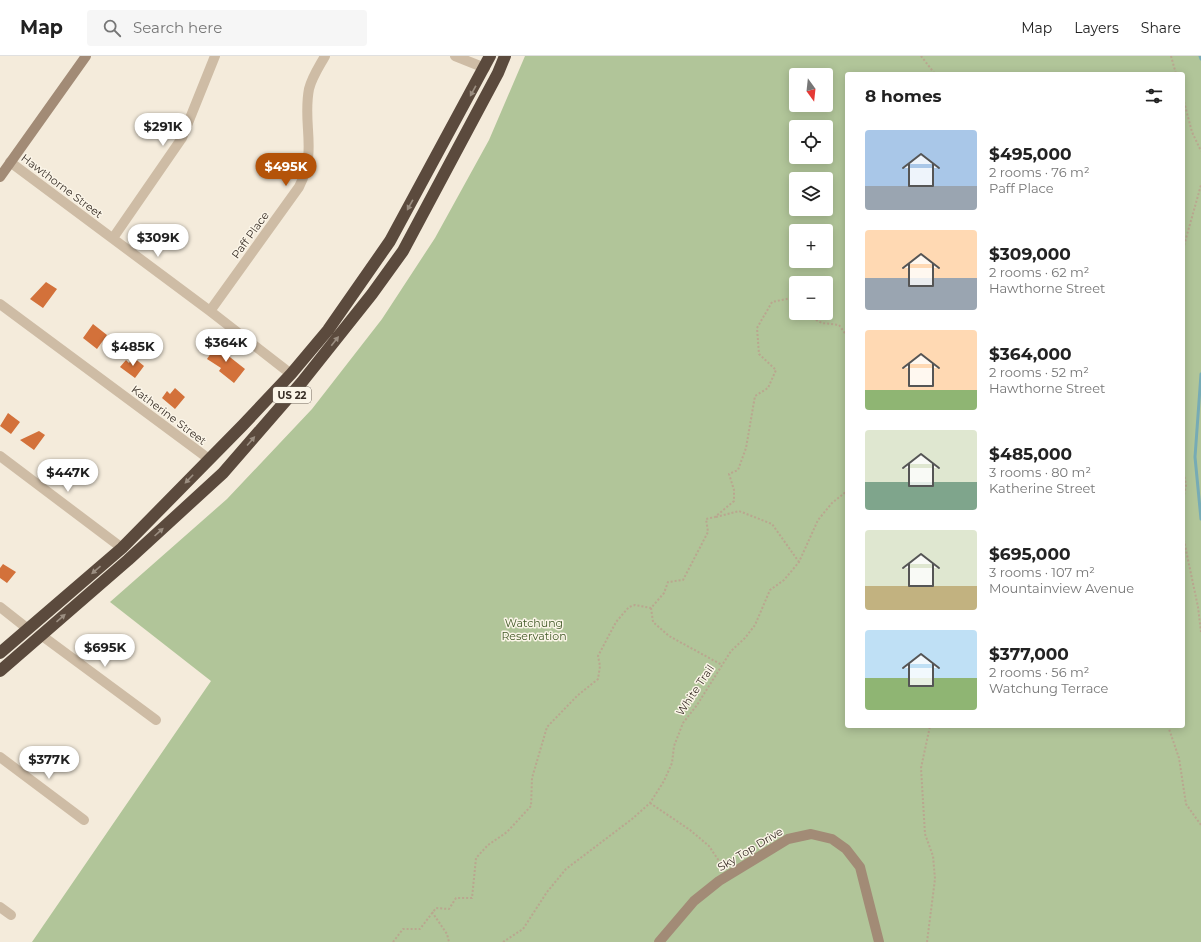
<!DOCTYPE html>
<meta charset="utf-8">
<style>
:root{--surface:#fff;--page:#f6f6f6;--text:#222;--muted:#767676;--line:#e0e0e0;--accent:#b45309}
body{margin:0;font-family:Montserrat,sans-serif;background:var(--page);color:var(--text);height:100vh;display:flex;flex-direction:column;font-size:15px;white-space:nowrap}
*{box-sizing:border-box;margin:0}
p{font-size:13px;color:var(--muted)}
.icon{flex:none;width:22px;height:22px;fill:none;stroke:currentColor;stroke-width:2;stroke-linecap:round;stroke-linejoin:round}
.map{position:relative;flex:1;overflow:hidden}
.panel{position:absolute;left:845px;top:16px;width:340px;height:656px;display:flex;flex-direction:column;background:var(--surface);border-radius:4px;box-shadow:0 2px 10px #0003}
.panel>*{flex:none}
.needle{width:26px;rotate:165deg}
.tools{position:absolute;left:789px;top:12px;display:grid;gap:8px}
.tools a{display:grid;place-items:center;width:44px;height:44px;border-radius:4px;background:var(--surface);box-shadow:0 2px 10px #0003;font-size:20px}
.price{position:absolute;translate:-50% -34px;padding:0 9px;border-radius:14px;background:#fff;color:#222;font-size:13px;line-height:26px;filter:drop-shadow(0 1px 2px #0008)}
.price::after{content:'';position:absolute;left:50%;top:24px;width:12px;height:9px;margin-left:-6px;background:inherit;clip-path:polygon(0 0,100% 0,50% 100%)}
.price.active{background:var(--accent);color:#fff}
ul{padding:0;list-style:none}
li{display:flex;align-items:center;gap:12px;height:100px;padding:0 20px}
li span{display:grid;place-items:center;flex:none;width:112px;height:80px;border-radius:4px;color:#555}
li>.icon{margin-inline-start:auto}
span .icon{width:48px;height:48px;fill:#fffc;stroke-width:1}
li b{font-size:17px}
h2{display:flex;justify-content:space-between;align-items:center;height:48px;padding:0 20px;font-size:17px}
header{display:flex;align-items:center;gap:24px;box-sizing:border-box;height:56px;padding:0 20px;background:var(--surface);border-bottom:1px solid var(--line)}
header strong{font-size:19px}
nav{display:flex;gap:22px;margin-inline-start:auto;font-size:14px}
.search{width:280px;height:36px;background:var(--page);display:flex;align-items:center;gap:10px;box-sizing:border-box;padding:0 14px;border-radius:4px;color:var(--muted);font-size:15px}
.map>svg:first-child{display:block}
.green{fill:#b1c599;fill-rule:evenodd}
.lines{fill:none;stroke-linecap:round;stroke-linejoin:round}
.stream{stroke:#76abb5;stroke-width:3}
.building{fill:#d3713a}
.path{stroke:#baa68f;stroke-width:2;stroke-dasharray:2 2;stroke-linecap:butt}
.street{stroke:#cebca5;stroke-width:10}
.secondary{stroke:#a28b76;stroke-width:10}
.highway{stroke:#5b4a3d;stroke-width:12}
.oneway{fill:#9b8e81}
.labels{text-anchor:middle;dominant-baseline:central;stroke-width:3;stroke-linejoin:round;paint-order:stroke}
.shield{fill:#fbf5e8;stroke:#736a61;stroke-width:1}
.shield-label{font-size:10px;font-weight:bold;fill:#392f27}
.street-label{font-size:11px;fill:#392f27;stroke:#fbf5e8}
.park-label{font-size:11px;fill:#425a28;stroke:#fbf5e8}
</style>
<header>
<strong>Map</strong>
<div class="search"><svg class="icon" aria-label="search" viewBox="0 0 24 24"><circle cx="10" cy="10" r="6"/><path d="M15 15l6 6"/></svg>Search here</div>
<nav><a>Map</a><a>Layers</a><a>Share</a></nav>
</header>
<div class="map">
<svg width="1201" height="886" viewBox="0 0 1201 886">
<rect width="100%" height="100%" fill="#f4ebdb"/>
<path class="green" d="M525,0H1201V886H32L211,625L110,546L227,443L312,353L382,263L435,182L489,84ZM847,18H1183V670H847ZM796,19H826V49H796ZM796,71H826V101H796ZM796,123H826V153H796ZM796,175H826V205H796ZM796,227H826V257H796Z"/>
<g class="lines">
<path class="stream" d="M1200,0L1201,3
M1201,318L1195,401L1201,463"/>
</g>
<path class="building" d="M46,226L57,233L43,252L30,243Z
M93,268L107,279L97,293L83,282Z
M218,287L228,295L226,298L245,313L234,327L219,315L221,312L207,303Z
M133,301L144,310L135,322L120,311L126,304L129,307Z
M175,332L185,341L175,353L162,342L167,335L170,338Z
M8,357L20,366L11,378L0,370Z
M39,375L45,379L34,394L20,384Z
M3,508L16,516L7,527L0,522V512Z"/>
<g class="lines">
<path class="path" d="M921,0L935,18
M1171,0L1176,18
M1183,42L1192,76L1201,95
M1183,193L1201,129
M807,257L808,260L822,267L839,269L847,280
M1183,413L1186,429L1183,444
M716,461L739,455L772,468L799,506
M1183,480L1198,551L1201,576
M651,552L653,566L669,580L722,609
M1168,670L1179,702L1186,748L1201,769
M650,747L690,774L709,790L723,811
M432,856L447,878L449,886
M393,886L403,873H420L436,852L449,853L456,842H472L476,802L488,789L507,776L531,750L532,722L547,671L578,639L598,623L600,610L598,600L616,566L629,551L635,549L651,552L664,537L668,526L683,524L708,476L706,463L715,461L734,445V434L729,418L738,414L746,392L755,340L768,332L776,314L759,298L757,272L772,246L796,241
M503,886L523,873L547,836L566,813L632,763L650,747L664,725L672,707L674,690L683,667L697,649L731,595L745,582L755,569L770,534L784,524L799,506L818,464L832,447L847,435
M927,886L935,823L933,800L925,778L921,712L930,670"/>
<path class="street" d="M455,0L485,12
M10,106L210,255L291,318
M113,182L182,82L215,0
M0,248L209,403
M210,255L299,131C318,94 302,69 309,33C312,21 319,11 325,0
M0,400L122,492
M0,551L28,573
M41,579L156,664
M0,701L84,764
M0,851L11,859"/>
<path class="secondary" d="M0,121L86,0
M659,886L694,845L719,825L788,783L811,778L832,783L846,793L860,811L879,886"/>
<path class="highway" d="M0,597L122,492L243,369L291,318L328,274L390,185L490,0
M0,615L128,504L223,417L302,326L372,238L403,195L498,17L505,0"/>
</g>
<defs><path id="oneway-solid" d="M-6-.8H1V-3.2L6.5 0L1 3.2V.8H-6Z"/></defs>
<g class="oneway">
<use href="#oneway-solid" transform="translate(473 35) rotate(119)"/>
<use href="#oneway-solid" transform="translate(410 149) rotate(119)"/>
<use href="#oneway-solid" transform="translate(335 285) rotate(-52)"/>
<use href="#oneway-solid" transform="translate(251 385) rotate(-49)"/>
<use href="#oneway-solid" transform="translate(189 423) rotate(134)"/>
<use href="#oneway-solid" transform="translate(159 476) rotate(-42)"/>
<use href="#oneway-solid" transform="translate(96 514) rotate(139)"/>
<use href="#oneway-solid" transform="translate(61 562) rotate(-41)"/>
</g>
<g class="labels">
<rect class="shield" x="273" y="331" width="38" height="16" rx="3"/>
<g class="shield-label">
<text x="292" y="339">US 22</text>
</g>
<g class="street-label">
<text transform="translate(62 130) rotate(37)">Hawthorne Street</text>
<text transform="translate(250 179) rotate(-54)">Paff Place</text>
<text transform="translate(169 359) rotate(37)">Katherine Street</text>
<text transform="translate(695 634) rotate(-56)">White Trail</text>
<text transform="translate(750 793) rotate(-31)">Sky Top Drive</text>
</g>
<g class="park-label">
<text x="534" y="567">Watchung<tspan x="534" dy="13">Reservation</tspan></text>
</g>
</g>
</svg>
<div class="tools">
<a><svg class="needle" viewBox="-14 -14 28 28"><path d="M0-13l5 13h-10z" fill="#e53935"/><path d="M0 13l5-13h-10z" fill="#767676"/></svg></a>
<a><svg class="icon" aria-label="locate" viewBox="0 0 24 24"><circle cx="12" cy="12" r="6"/><path d="M12 2v4M12 18v4M2 12h4M18 12h4"/></svg></a>
<a><svg class="icon" aria-label="layers" viewBox="0 0 24 24"><path d="M12 4l9 5-9 5-9-5zM3 14l9 5 9-5"/></svg></a>
<a>+</a>
<a>−</a>
</div>
<b class="price" style="left:163px;top:91px">$291K</b>
<b class="price active" style="left:286px;top:131px">$495K</b>
<b class="price" style="left:158px;top:202px">$309K</b>
<b class="price" style="left:226px;top:307px">$364K</b>
<b class="price" style="left:133px;top:311px">$485K</b>
<b class="price" style="left:68px;top:437px">$447K</b>
<b class="price" style="left:105px;top:612px">$695K</b>
<b class="price" style="left:49px;top:724px">$377K</b>
<section class="panel">
<h2>8 homes<svg class="icon" aria-label="filters" viewBox="0 0 24 24"><path d="M4 7h16M4 17h16"/><circle cx="9" cy="7" r="2"/><circle cx="15" cy="17" r="2"/></svg></h2>
<ul>
<li><span style="background:linear-gradient(#a9c7e8 70%,#9aa5b1 0)"><svg class="icon" aria-label="home" viewBox="0 0 24 24"><path d="M3 11l9-7 9 7M6 9v11h12V9"/></svg></span><div><b>$495,000</b><p>2 rooms · 76 m²</p><p>Paff Place</p></div></li>
<li><span style="background:linear-gradient(#ffd9b3 60%,#9aa5b1 0)"><svg class="icon" aria-label="home" viewBox="0 0 24 24"><path d="M3 11l9-7 9 7M6 9v11h12V9"/></svg></span><div><b>$309,000</b><p>2 rooms · 62 m²</p><p>Hawthorne Street</p></div></li>
<li><span style="background:linear-gradient(#ffd9b3 75%,#8fb573 0)"><svg class="icon" aria-label="home" viewBox="0 0 24 24"><path d="M3 11l9-7 9 7M6 9v11h12V9"/></svg></span><div><b>$364,000</b><p>2 rooms · 52 m²</p><p>Hawthorne Street</p></div></li>
<li><span style="background:linear-gradient(#dfe7d0 65%,#7fa58c 0)"><svg class="icon" aria-label="home" viewBox="0 0 24 24"><path d="M3 11l9-7 9 7M6 9v11h12V9"/></svg></span><div><b>$485,000</b><p>3 rooms · 80 m²</p><p>Katherine Street</p></div></li>
<li><span style="background:linear-gradient(#dfe7d0 70%,#c2b280 0)"><svg class="icon" aria-label="home" viewBox="0 0 24 24"><path d="M3 11l9-7 9 7M6 9v11h12V9"/></svg></span><div><b>$695,000</b><p>3 rooms · 107 m²</p><p>Mountainview Avenue</p></div></li>
<li><span style="background:linear-gradient(#bfe0f5 60%,#8fb573 0)"><svg class="icon" aria-label="home" viewBox="0 0 24 24"><path d="M3 11l9-7 9 7M6 9v11h12V9"/></svg></span><div><b>$377,000</b><p>2 rooms · 56 m²</p><p>Watchung Terrace</p></div></li>
</ul>
</section>
</div>
